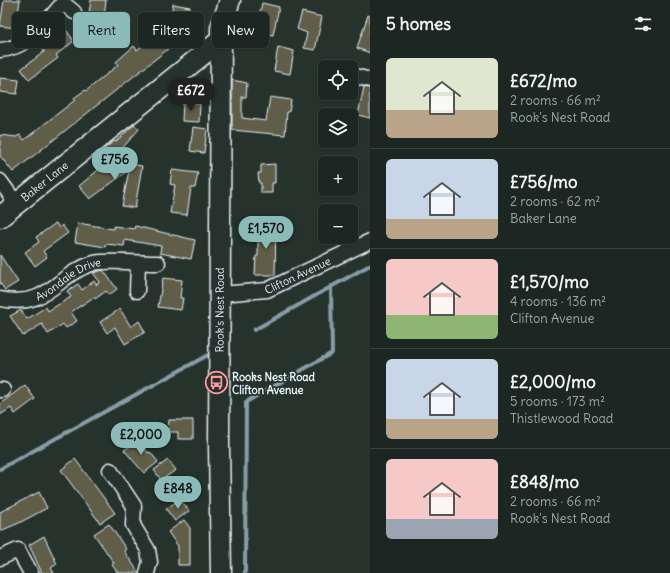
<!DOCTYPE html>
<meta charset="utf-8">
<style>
:root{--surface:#1c2622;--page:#29322f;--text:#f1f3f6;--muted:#a0a5a5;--line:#3a4340;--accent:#8bbbb9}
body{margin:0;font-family:Delius,sans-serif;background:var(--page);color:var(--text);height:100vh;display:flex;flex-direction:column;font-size:15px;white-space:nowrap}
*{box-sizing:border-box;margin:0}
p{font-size:13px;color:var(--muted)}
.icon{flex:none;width:22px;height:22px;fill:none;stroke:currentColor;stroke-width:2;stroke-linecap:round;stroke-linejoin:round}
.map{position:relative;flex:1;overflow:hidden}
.drawer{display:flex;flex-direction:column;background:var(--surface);width:300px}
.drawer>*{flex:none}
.guide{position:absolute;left:12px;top:12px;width:298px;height:36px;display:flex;gap:8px}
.tools{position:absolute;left:318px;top:60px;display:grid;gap:8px}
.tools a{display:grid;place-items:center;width:40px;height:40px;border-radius:6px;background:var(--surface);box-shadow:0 1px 3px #0004,0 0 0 1px var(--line);font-size:20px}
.price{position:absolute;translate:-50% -34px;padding:0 9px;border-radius:14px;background:var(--accent);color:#111;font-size:13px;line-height:26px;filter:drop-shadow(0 1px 2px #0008)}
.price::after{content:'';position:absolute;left:50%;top:24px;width:12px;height:9px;margin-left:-6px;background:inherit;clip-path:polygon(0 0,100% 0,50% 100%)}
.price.current{background:#222;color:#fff}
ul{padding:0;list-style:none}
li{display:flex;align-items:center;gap:12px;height:100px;padding:0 16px}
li+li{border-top:1px solid var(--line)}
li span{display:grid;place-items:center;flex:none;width:112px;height:80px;border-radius:6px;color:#555}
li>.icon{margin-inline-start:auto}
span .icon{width:48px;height:48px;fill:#fffc;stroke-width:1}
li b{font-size:17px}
h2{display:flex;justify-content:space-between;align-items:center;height:48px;padding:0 16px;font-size:17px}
.pill{padding:0 14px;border-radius:6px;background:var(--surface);box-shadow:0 1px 3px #0004,0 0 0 1px var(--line);font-size:14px;line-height:36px}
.pill.current{background:var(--accent);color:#111}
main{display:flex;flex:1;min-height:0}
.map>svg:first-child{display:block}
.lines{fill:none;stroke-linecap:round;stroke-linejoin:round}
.stream{stroke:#879ea5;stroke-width:4}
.building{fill:#605d4a;stroke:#e8f1f8}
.street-casing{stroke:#e8f1f8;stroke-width:17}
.secondary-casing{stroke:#e8f1f8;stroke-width:23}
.street{stroke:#26332d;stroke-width:14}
.secondary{stroke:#26332d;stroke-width:20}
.labels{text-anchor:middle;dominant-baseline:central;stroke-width:3.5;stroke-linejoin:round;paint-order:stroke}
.street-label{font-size:11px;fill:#e8f1f8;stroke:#26332d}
.poi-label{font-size:11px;font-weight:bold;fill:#e8f1f8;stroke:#26332d;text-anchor:start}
</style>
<main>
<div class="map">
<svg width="370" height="573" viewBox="0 0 370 573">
<rect width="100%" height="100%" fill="#26332d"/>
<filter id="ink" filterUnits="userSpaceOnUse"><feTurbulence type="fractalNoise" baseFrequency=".025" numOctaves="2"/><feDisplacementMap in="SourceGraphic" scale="8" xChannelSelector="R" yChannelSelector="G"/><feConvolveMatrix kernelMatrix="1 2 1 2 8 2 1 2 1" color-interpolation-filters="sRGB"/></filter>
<g filter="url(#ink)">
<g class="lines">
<path class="stream" d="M254,330L370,265
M0,469L208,355
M245,573L246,402L332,353L331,286"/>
</g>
<path class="building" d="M4,0H20L16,28L0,26Z
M91,0H106L104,16L89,14Z
M262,3L279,7L273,35L256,31Z
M173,4L190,7L185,32L168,29Z
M302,12L322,17L315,50L304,48L307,33L297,29Z
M368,15L370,16V53L357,48Z
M66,30L74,41L56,55L58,58L29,80L21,69L44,52L42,48Z
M154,37H158L168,49L13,172L0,156V135L16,137L20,135L24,140L75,100L74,98L85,90L86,91L118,65L116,62L134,46L137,50Z
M278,47L294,51L290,74L274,71Z
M0,78L19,80L17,94L0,92Z
M232,80L247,83L246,97H242V118L266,121L270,97L291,100L289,112H287L285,135L232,130Z
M364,87L370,88V118L358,115Z
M183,103L200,104L199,122L182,121Z
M134,125L139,129L113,159L104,149L114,141L115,142Z
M193,127L207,129L204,153L190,151Z
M110,160L142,166L135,208L122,206L129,170L90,199L79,186Z
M275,164V183H272V193H261V183H259L258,173H261V165Z
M172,170L198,173L195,188H191L187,215L170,213L175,185L170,184Z
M56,223L59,228L62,225L68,233L43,251L47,257L35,266L25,252L39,242L36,237Z
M78,223L113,229L114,226L134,229L135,226L195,240L191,259L160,253L161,246L125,240L124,246L106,244L105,247L75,242Z
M258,223H276L275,275H255L256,256H258Z
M0,255L18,282L5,290L0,283Z
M103,270L117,289L109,295L106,291L95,299L94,297L71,312L77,321L66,328L63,324L48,334L42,324L23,336L10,316L21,310L27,319L46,307L48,311L71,297L67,291L78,284L82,290L94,281L97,285L100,282L93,273Z
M163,278L182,280L180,298H183L181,310L158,307Z
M120,309L131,327L139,321L145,332L125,344L115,327L107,333L100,322Z
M25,385L35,399L15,414L11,408L0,415V404Z
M169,420H193V439H178V432H168Z
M139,440L148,453L150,452L158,462L144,473L124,450Z
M75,459L115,513L100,523L61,470Z
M168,460L176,470L161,480L154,470Z
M39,492L47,508L19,523L0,531V512Z
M180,499L189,511L175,521L166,509Z
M184,520L190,528V565H178V546L168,532Z
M109,524L126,549L124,551L139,573H118L112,565L114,563L94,534Z
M44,536L57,564L51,568L54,573H42L29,545Z"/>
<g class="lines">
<defs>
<g id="street">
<path d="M0,50C29,48 45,23 63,3L74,12"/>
<path d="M351,75L370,80"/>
<path d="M0,181L16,203"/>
<path d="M137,291L138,263"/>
<path id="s1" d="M221,294L267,290L370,241"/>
<path id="s2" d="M0,299C50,309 54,275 94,263C106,260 143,263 158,263"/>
<path d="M0,390H3"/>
<path d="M110,470L134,506L133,525L148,550L150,562L147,573"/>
<path d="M0,558L18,550L31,573"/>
</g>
<g id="secondary">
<path id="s3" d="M0,217L221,40"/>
<path id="s4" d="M221,573L219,445L221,28L230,0"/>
</g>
</defs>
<use href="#street" class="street-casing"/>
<use href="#secondary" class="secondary-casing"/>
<use href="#street" class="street"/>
<use href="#secondary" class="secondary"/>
</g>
</g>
<defs>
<symbol id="bus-ring" viewBox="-11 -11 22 22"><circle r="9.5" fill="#26332d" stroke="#ff9aa2" stroke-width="1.5"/><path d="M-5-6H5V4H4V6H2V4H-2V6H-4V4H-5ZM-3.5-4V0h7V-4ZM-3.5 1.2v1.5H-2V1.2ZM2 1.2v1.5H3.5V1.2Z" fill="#ff9aa2"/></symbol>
</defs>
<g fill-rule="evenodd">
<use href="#bus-ring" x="204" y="370" width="25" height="25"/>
</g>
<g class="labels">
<g class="street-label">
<text stroke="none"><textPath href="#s3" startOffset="57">Baker Lane</textPath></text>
<text stroke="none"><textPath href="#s1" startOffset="80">Clifton Avenue</textPath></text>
<text stroke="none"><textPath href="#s2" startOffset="74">Avondale Drive</textPath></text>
<text stroke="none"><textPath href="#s4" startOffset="263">Rook's Nest Road</textPath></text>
</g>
<g class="poi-label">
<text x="232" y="377">Rooks Nest Road<tspan x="232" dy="13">Clifton Avenue</tspan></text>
</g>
</g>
</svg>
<div class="tools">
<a><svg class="icon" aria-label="locate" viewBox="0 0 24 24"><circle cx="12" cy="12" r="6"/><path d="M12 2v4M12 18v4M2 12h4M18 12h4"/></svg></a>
<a><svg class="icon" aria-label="layers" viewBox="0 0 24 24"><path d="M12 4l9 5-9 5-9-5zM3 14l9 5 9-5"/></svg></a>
<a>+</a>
<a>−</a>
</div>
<b class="price current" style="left:191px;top:112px">£672</b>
<b class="price" style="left:115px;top:181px">£756</b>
<b class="price" style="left:266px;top:250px">£1,570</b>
<b class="price" style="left:141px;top:456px">£2,000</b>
<b class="price" style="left:178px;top:510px">£848</b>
<div class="guide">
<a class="pill">Buy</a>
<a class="pill current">Rent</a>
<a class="pill">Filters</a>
<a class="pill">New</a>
</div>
</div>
<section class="drawer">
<h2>5 homes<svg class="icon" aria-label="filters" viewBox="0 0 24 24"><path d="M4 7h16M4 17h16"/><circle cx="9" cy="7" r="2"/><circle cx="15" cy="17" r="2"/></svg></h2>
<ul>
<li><span style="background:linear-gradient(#dfe7d0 65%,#b9a48a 0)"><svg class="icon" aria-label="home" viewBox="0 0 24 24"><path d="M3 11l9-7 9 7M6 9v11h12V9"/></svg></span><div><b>£672/mo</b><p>2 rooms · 66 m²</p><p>Rook's Nest Road</p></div></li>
<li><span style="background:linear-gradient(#c9d6e8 75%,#b9a48a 0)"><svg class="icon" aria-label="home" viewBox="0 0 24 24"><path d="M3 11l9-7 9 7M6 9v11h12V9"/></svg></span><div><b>£756/mo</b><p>2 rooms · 62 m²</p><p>Baker Lane</p></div></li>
<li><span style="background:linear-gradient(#f6c9c9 70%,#8fb573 0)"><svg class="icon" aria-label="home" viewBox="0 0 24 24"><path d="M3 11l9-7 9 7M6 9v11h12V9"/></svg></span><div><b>£1,570/mo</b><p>4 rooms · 136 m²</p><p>Clifton Avenue</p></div></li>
<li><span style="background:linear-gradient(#c9d6e8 75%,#b9a48a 0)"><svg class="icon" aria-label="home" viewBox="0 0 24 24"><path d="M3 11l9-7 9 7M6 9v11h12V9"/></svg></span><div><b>£2,000/mo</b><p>5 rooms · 173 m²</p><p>Thistlewood Road</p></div></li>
<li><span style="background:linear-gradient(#f6c9c9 75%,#9aa5b1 0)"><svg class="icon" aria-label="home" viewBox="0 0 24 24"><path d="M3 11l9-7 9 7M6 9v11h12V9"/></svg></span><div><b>£848/mo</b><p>2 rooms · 66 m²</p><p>Rook's Nest Road</p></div></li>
</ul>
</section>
</main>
